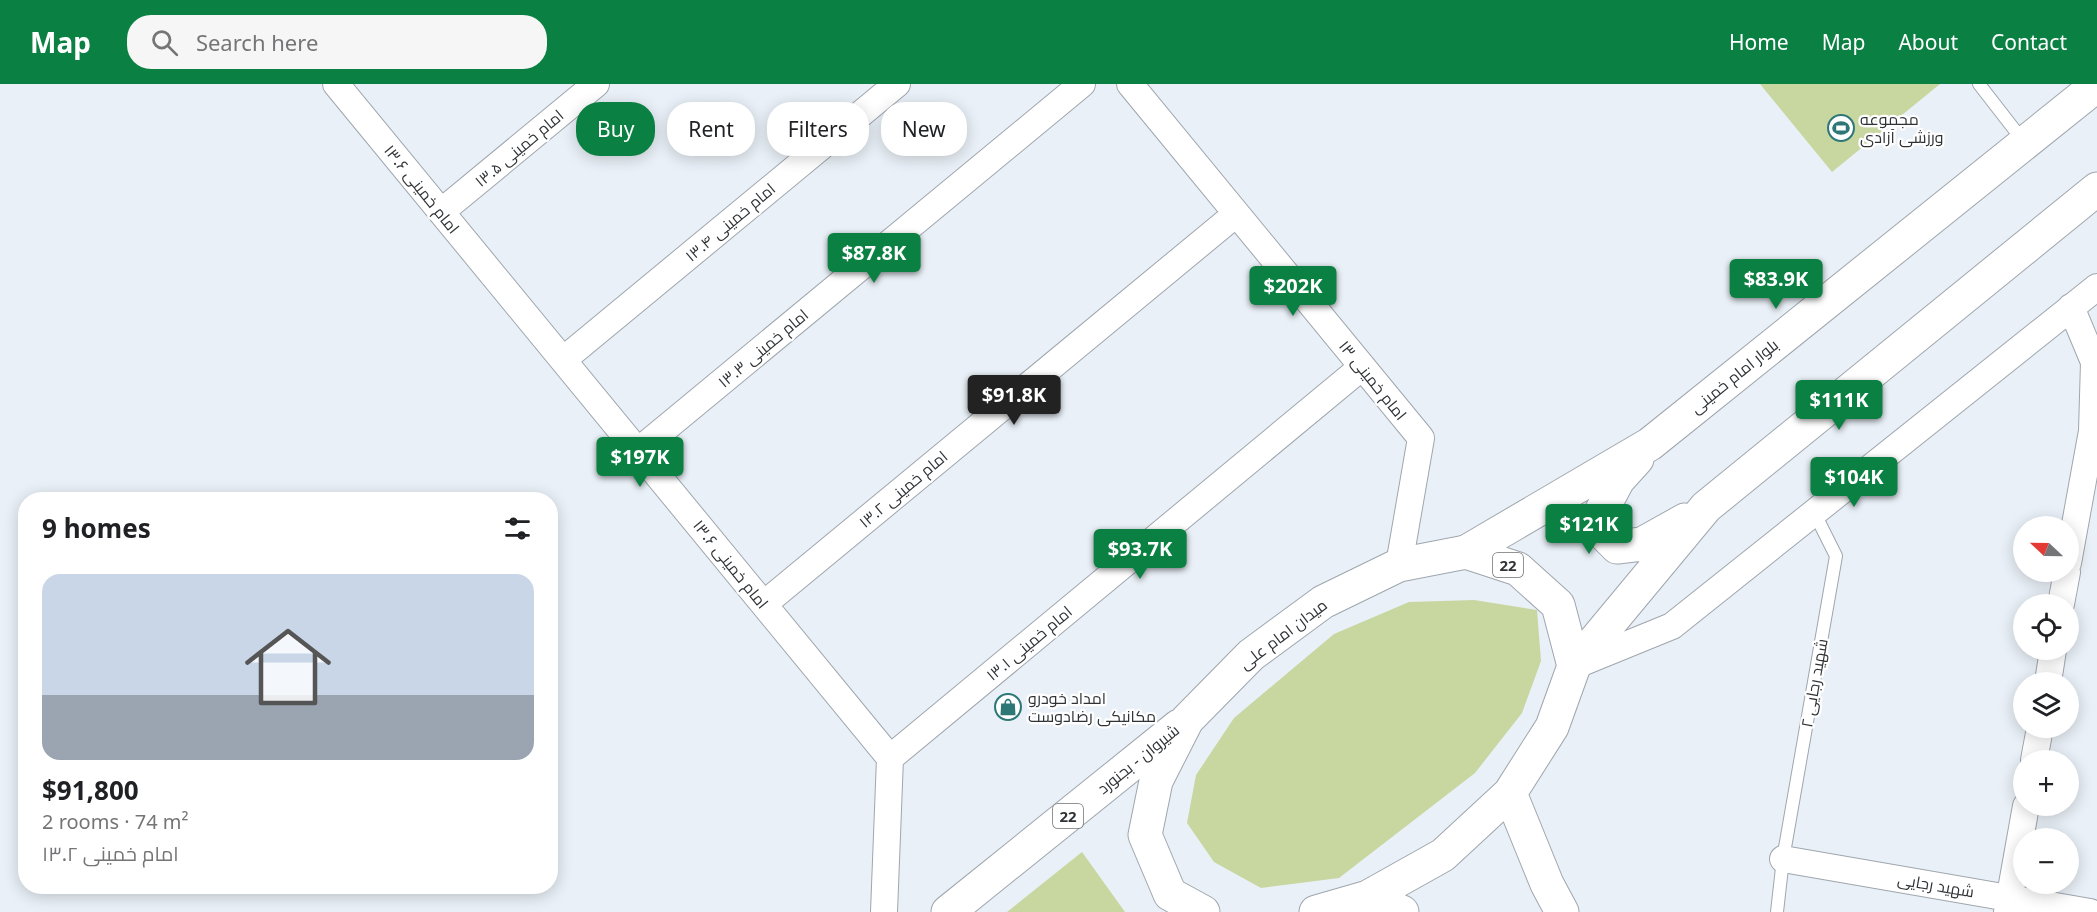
<!DOCTYPE html>
<meta charset="utf-8">
<style>
:root{--surface:#fff;--page:#f6f6f6;--text:#202124;--muted:#757577;--line:#e0e0e0;--accent:#0b8043}
body{margin:0;font-family:"Noto Sans",Cairo,sans-serif;background:var(--page);color:var(--text);height:100vh;display:flex;flex-direction:column;font-size:22px;white-space:nowrap}
*{box-sizing:border-box;margin:0}
p{font-size:20px;color:var(--muted)}
.icon{flex:none;width:33px;height:33px;fill:none;stroke:currentColor;stroke-width:2;stroke-linecap:round;stroke-linejoin:round}
.map{position:relative;flex:1;overflow:hidden}
.side{position:absolute;left:18px;top:408px;width:540px;height:402px;display:flex;flex-direction:column;background:var(--surface);border-radius:24px;box-shadow:0 3px 15px #0003}
.side>*{flex:none}
.hud{position:absolute;left:576px;top:18px;width:570px;height:54px;display:flex;gap:12px}
.needle{width:39px;rotate:292deg}
.tools{position:absolute;left:2013px;top:432px;display:grid;gap:12px}
.tools a{display:grid;place-items:center;width:66px;height:66px;border-radius:50%;background:var(--surface);box-shadow:0 3px 15px #0003;font-size:30px}
.price{position:absolute;translate:-50% -51px;padding:0 14px;border-radius:6px;background:var(--accent);color:#fff;font-size:20px;line-height:39px;filter:drop-shadow(0 2px 3px #0008)}
.price::after{content:'';position:absolute;left:50%;top:36px;width:18px;height:14px;margin-left:-9px;background:inherit;clip-path:polygon(0 0,100% 0,50% 100%)}
.price.selected{background:#222;color:#fff}
ul{padding:0;list-style:none}
li{display:grid;align-content:center;gap:12px;height:318px;padding:0 24px}
li+li{border-top:2px solid var(--line)}
li span{display:grid;place-items:center;height:186px;border-radius:18px;color:#555}
li>.icon{margin-inline-start:auto}
span .icon{width:108px;height:108px;fill:#fffc;stroke-width:1}
li b{font-size:26px}
h2{display:flex;justify-content:space-between;align-items:center;height:72px;padding:0 24px;font-size:26px}
.pill{padding:0 21px;border-radius:24px;background:var(--surface);box-shadow:0 3px 15px #0003;font-size:21px;line-height:54px}
.pill.selected{background:var(--accent);color:#fff}
header{display:flex;align-items:center;gap:36px;box-sizing:border-box;height:84px;padding:0 30px;background:var(--accent);color:#fff}
header strong{font-size:28px}
nav{display:flex;gap:33px;margin-inline-start:auto;font-size:21px}
.search{width:420px;height:54px;background:var(--page);display:flex;align-items:center;gap:15px;box-sizing:border-box;padding:0 21px;border-radius:24px;color:var(--muted);font-size:22px}
.map>svg:first-child{display:block}
.green{fill:#c8d6a0}
.lines{fill:none;stroke-linecap:round;stroke-linejoin:round}
.service-casing{stroke:#9fa6ad;stroke-width:14}
.minor-casing{stroke:#9fa6ad;stroke-width:28}
.secondary-casing{stroke:#9fa6ad;stroke-width:35}
.trunk-casing{stroke:#9fa6ad;stroke-width:35}
.service{stroke:#fff;stroke-width:12}
.minor{stroke:#fff;stroke-width:26}
.secondary{stroke:#fff;stroke-width:33}
.trunk{stroke:#fff;stroke-width:33}
.labels{text-anchor:middle;dominant-baseline:central;stroke-width:4.5;stroke-linejoin:round;paint-order:stroke}
.shield{fill:#fff;stroke:#6e7072;stroke-width:1.5}
.shield-label{font-size:15px;font-weight:bold;fill:#303336}
.poi-label{font-size:16px;fill:#303336;stroke:#fff;text-anchor:start}
.street-label{font-size:16px;fill:#303336;stroke:#fff}
</style>
<header>
<strong>Map</strong>
<div class="search"><svg class="icon" aria-label="search" viewBox="0 0 24 24"><circle cx="10" cy="10" r="6"/><path d="M15 15l6 6"/></svg>Search here</div>
<nav><a>Home</a><a>Map</a><a>About</a><a>Contact</a></nav>
</header>
<div class="map">
<svg width="2097" height="828" viewBox="0 0 2097 828">
<rect width="100%" height="100%" fill="#e9f0f7"/>
<path class="green" d="M1760,0H1940L1832,88Z
M1474,516L1537,526L1541,577L1522,629L1475,689L1339,794L1261,804L1214,778L1187,739L1196,691L1234,634L1334,550L1409,518Z
M1082,768L1125,828H1007Z"/>
<g class="lines">
<defs>
<path id="service" d="M1979,0L2024,58
M1777,828L1783,775L1836,472L1814,428"/>
<path id="minor" d="M336,0L890,674L884,828
M1130,0L1421,354L1399,481
M441,128L596,0
M563,276L897,0
M638,367L1082,0
M2068,479L2092,347L2094,278L2071,223
M764,520L1236,130
M2061,520L2067,488
M1574,582L1672,542L2097,203
M2048,598L2053,566
M890,674L1362,283
M2034,676L2040,644
M1783,775L2090,828
M2007,828L2026,722"/>
<path id="secondary" d="M1637,375L1618,396L1601,428L1602,448L1617,463L1642,460L1685,436
M1466,468L1650,360L2097,1
M1574,582L1706,423L2097,105"/>
<path id="trunk" d="M1510,709L1547,800L1562,828
M1368,813L1402,828
M948,828L1179,642
M1203,828L1170,810L1145,751L1156,697L1187,636L1251,571L1323,518L1399,481L1466,468L1518,485L1558,521L1574,582L1552,643L1510,709L1443,771L1368,813L1316,828"/>
</defs>
<use href="#service" class="service-casing"/>
<use href="#minor" class="minor-casing"/>
<use href="#secondary" class="secondary-casing"/>
<use href="#trunk" class="trunk-casing"/>
<use href="#service" class="service"/>
<use href="#minor" class="minor"/>
<use href="#secondary" class="secondary"/>
<use href="#trunk" class="trunk"/>
</g>
<defs>
<symbol id="stadium-ring" viewBox="-11 -11 22 22"><circle r="9.5" fill="#fff" stroke="#2d7777" stroke-width="1.5"/><path d="M0-5a6.5 5 0 1 0 0 10a6.5 5 0 1 0 0-10ZM-3.5-1.8h7v3.6h-7Z" fill="#2d7777"/></symbol>
<symbol id="shop-ring" viewBox="-11 -11 22 22"><circle r="9.5" fill="#fff" stroke="#2d7777" stroke-width="1.5"/><path d="M-5-2.5h2.3a2.7 3.5 0 0 1 5.4 0H5L5.5 6h-11ZM-1.5-2.5h3a1.5 2.3 0 0 0-3 0Z" fill="#2d7777"/></symbol>
</defs>
<g fill-rule="evenodd">
<use href="#stadium-ring" x="1826" y="29" width="30" height="30"/>
<use href="#shop-ring" x="993" y="608" width="30" height="30"/>
</g>
<g class="labels">
<g class="shield">
<rect x="1493" y="469" width="30" height="24" rx="4.5"/>
<rect x="1053" y="720" width="30" height="24" rx="4.5"/>
</g>
<g class="shield-label">
<text x="1508" y="481">22</text>
<text x="1068" y="732">22</text>
</g>
<g class="poi-label">
<text x="1860" y="35">مجموعه<tspan x="1860" dy="18">ورزشی آزادی</tspan></text>
<text x="1028" y="614">امداد خودرو<tspan x="1028" dy="18">مکانیکی رضادوست</tspan></text>
</g>
<g class="street-label">
<text transform="translate(519 64) rotate(-40)">امام خمینی ۱۳.۵</text>
<text transform="translate(422 105) rotate(51)">امام خمینی ۱۳.۶</text>
<text transform="translate(730 138) rotate(-40)">امام خمینی ۱۳.۴</text>
<text transform="translate(763 264) rotate(-40)">امام خمینی ۱۳.۳</text>
<text transform="translate(1734 292) rotate(-39)">بلوار امام خمینی</text>
<text transform="translate(1373 296) rotate(51)">امام خمینی ۱۳</text>
<text transform="translate(903 405) rotate(-40)">امام خمینی ۱۳.۲</text>
<text transform="translate(731 480) rotate(51)">امام خمینی ۱۳.۶</text>
<text transform="translate(1283 550) rotate(-37)">میدان امام علی</text>
<text transform="translate(1029 559) rotate(-40)">امام خمینی ۱۳.۱</text>
<text transform="translate(1814 599) rotate(-80)">شهید رجایی ۲</text>
<text transform="translate(1138 675) rotate(-39)">شیروان - بجنورد</text>
<text transform="translate(1936 801) rotate(10)">شهید رجایی</text>
</g>
</g>
</svg>
<div class="tools">
<a><svg class="needle" viewBox="-14 -14 28 28"><path d="M0-13l5 13h-10z" fill="#e53935"/><path d="M0 13l5-13h-10z" fill="#757577"/></svg></a>
<a><svg class="icon" aria-label="locate" viewBox="0 0 24 24"><circle cx="12" cy="12" r="6"/><path d="M12 2v4M12 18v4M2 12h4M18 12h4"/></svg></a>
<a><svg class="icon" aria-label="layers" viewBox="0 0 24 24"><path d="M12 4l9 5-9 5-9-5zM3 14l9 5 9-5"/></svg></a>
<a>+</a>
<a>−</a>
</div>
<b class="price" style="left:874px;top:200px">$87.8K</b>
<b class="price" style="left:1776px;top:226px">$83.9K</b>
<b class="price" style="left:1293px;top:233px">$202K</b>
<b class="price selected" style="left:1014px;top:342px">$91.8K</b>
<b class="price" style="left:1839px;top:347px">$111K</b>
<b class="price" style="left:640px;top:404px">$197K</b>
<b class="price" style="left:1854px;top:424px">$104K</b>
<b class="price" style="left:1589px;top:471px">$121K</b>
<b class="price" style="left:1140px;top:496px">$93.7K</b>
<div class="hud">
<a class="pill selected">Buy</a>
<a class="pill">Rent</a>
<a class="pill">Filters</a>
<a class="pill">New</a>
</div>
<section class="side">
<h2>9 homes<svg class="icon" aria-label="filters" viewBox="0 0 24 24"><path d="M4 7h16M4 17h16"/><circle cx="9" cy="7" r="2"/><circle cx="15" cy="17" r="2"/></svg></h2>
<ul>
<li><span style="background:linear-gradient(#c9d6e8 65%,#9aa5b1 0)"><svg class="icon" aria-label="home" viewBox="0 0 24 24"><path d="M3 11l9-7 9 7M6 9v11h12V9"/></svg></span><div><b>$91,800</b><p>2 rooms · 74 m²</p><p>امام خمینی ۱۳.۲</p></div></li>
</ul>
</section>
</div>
